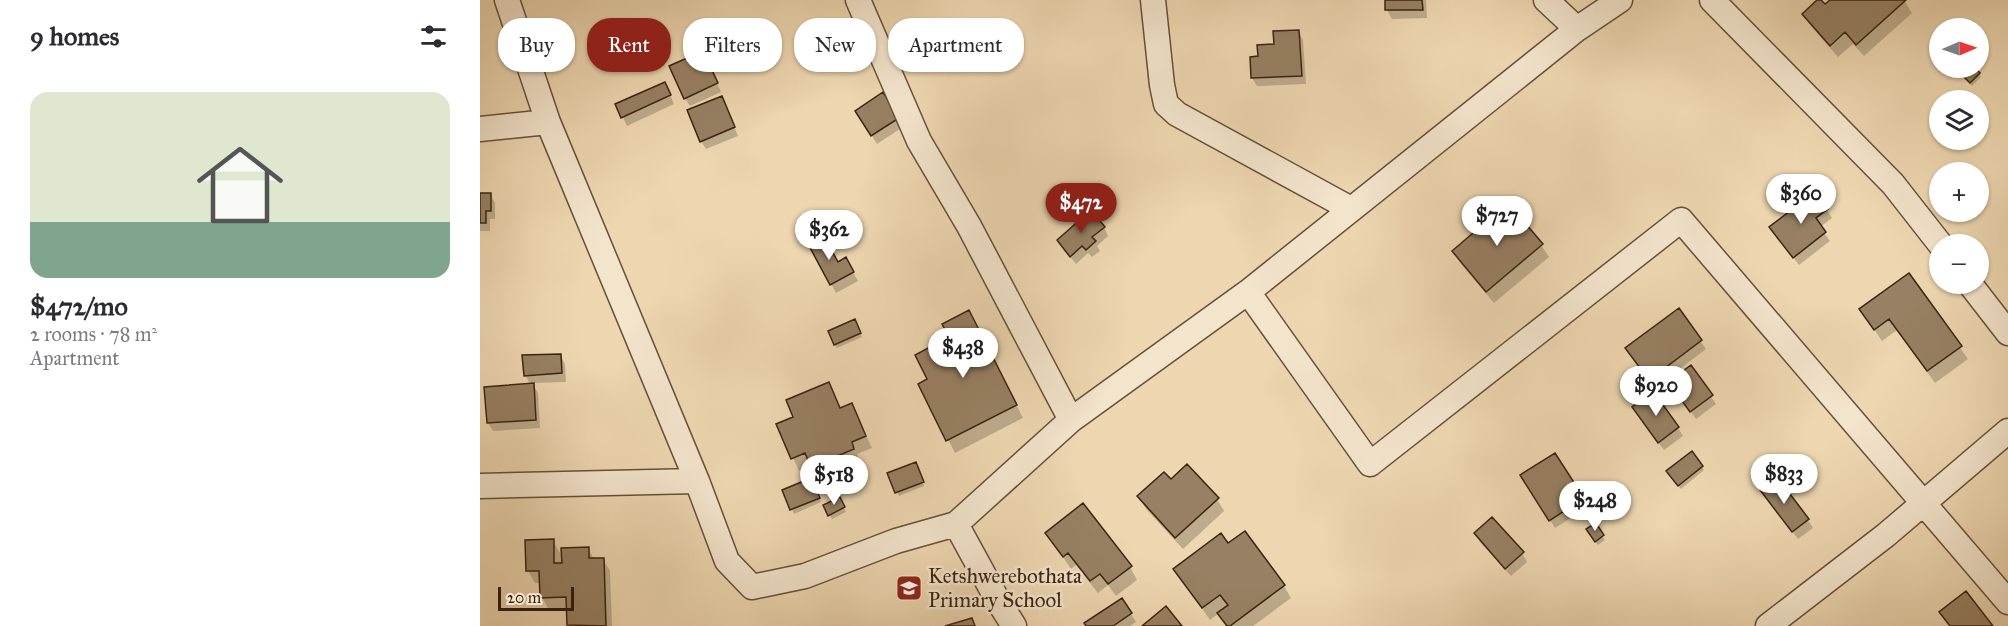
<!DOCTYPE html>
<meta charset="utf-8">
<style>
:root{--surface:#fff;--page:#f7f7f7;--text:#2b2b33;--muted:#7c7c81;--accent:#8f2418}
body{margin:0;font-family:"IM FELL Great Primer",serif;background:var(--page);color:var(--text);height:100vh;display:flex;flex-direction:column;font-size:22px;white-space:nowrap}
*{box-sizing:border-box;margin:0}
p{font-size:20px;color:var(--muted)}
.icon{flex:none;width:33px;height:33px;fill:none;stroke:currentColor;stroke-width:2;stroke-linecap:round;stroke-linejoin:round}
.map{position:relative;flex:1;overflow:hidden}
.side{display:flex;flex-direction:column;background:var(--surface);width:480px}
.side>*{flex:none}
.guide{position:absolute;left:18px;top:18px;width:570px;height:54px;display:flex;gap:12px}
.needle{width:39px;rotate:88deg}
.tools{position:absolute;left:1449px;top:18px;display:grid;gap:12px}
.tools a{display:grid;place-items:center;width:60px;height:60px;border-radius:50%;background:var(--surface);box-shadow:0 2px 4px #0004;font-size:30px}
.scale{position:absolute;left:18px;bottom:15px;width:76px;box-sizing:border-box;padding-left:6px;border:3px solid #392310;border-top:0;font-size:16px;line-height:21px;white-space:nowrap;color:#392310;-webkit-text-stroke:4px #f3e4cc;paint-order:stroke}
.price{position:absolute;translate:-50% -51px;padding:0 14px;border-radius:21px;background:#fff;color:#222;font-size:20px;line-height:39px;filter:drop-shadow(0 2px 3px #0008)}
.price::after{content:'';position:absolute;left:50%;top:36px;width:18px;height:14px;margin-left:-9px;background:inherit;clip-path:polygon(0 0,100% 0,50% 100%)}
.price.current{background:var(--accent);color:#fff}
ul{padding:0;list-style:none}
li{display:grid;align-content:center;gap:12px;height:318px;padding:0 30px}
li span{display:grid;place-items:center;height:186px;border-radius:18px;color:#555}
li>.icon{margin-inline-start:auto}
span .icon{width:108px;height:108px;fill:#fffc;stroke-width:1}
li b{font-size:26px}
h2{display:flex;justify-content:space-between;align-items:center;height:72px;padding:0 30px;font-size:26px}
.pill{padding:0 21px;border-radius:24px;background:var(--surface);box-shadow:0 2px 4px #0004;font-size:21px;line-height:54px}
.pill.current{background:var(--accent);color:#fff}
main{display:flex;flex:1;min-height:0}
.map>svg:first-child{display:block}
.shadow{fill:#0003}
.building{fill:#978063;stroke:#392310;stroke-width:1.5}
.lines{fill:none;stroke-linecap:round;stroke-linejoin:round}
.street-casing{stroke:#665038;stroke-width:27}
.street{stroke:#f3e4cc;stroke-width:24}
.labels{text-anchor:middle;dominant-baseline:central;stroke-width:5;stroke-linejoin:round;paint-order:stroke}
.poi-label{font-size:21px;fill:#392310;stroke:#f3e4cc;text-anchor:start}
</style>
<main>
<section class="side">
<h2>9 homes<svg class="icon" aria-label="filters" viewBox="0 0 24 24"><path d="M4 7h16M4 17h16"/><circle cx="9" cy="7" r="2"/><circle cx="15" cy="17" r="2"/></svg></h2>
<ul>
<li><span style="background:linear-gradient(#dfe7d0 70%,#7fa58c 0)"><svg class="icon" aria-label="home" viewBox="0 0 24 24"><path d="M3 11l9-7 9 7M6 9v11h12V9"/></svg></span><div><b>$472/mo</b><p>2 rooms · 78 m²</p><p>Apartment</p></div></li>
</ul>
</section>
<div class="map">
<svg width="1528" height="626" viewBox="0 0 1528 626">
<rect width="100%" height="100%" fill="#edd6b0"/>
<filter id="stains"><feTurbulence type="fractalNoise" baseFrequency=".00333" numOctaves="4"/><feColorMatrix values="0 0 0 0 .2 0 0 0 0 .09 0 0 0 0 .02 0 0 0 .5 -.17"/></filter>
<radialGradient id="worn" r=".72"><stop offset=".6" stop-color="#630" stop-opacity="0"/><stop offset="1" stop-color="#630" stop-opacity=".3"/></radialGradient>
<path class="shadow" d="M907,0H946L947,18L912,19L907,10Z
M1352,0H1424L1432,13L1384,56L1373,44L1358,57L1331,26L1324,14L1345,7Z
M818,31L823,40L826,84L777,86L772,78L779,58L795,45Z
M227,61L241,92L210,106L205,98Z
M1475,68H1493L1501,77L1492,86Z
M189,92L194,104L147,126L137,105Z
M403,94L423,127L397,144L377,111Z
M246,106L258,136L226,149L221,141Z
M0,194H10L15,203V219H10V231H0Z
M1347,210L1352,218L1340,227L1350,241L1319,265L1291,228Z
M624,227L628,236L617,246L620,251L612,257L608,253L596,264L578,241Z
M329,243L358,263L365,259L378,281L356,293Z
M1061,245L1069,257L1014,303L981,264L974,252Z
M1428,275L1488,359L1455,383L1417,330L1402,341L1381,310Z
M1198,310L1226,349L1175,388L1152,357Z
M377,325L382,337L357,348L355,345Z
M496,325L543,418L475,453L440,385L449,380Z
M80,355L85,364L86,382L52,383L58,393L60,428L13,431L8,423L51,385L45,375Z
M1210,367L1236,404L1216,419L1195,391Z
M348,383L361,409L372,405L392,448L377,454L380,461L340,479L332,465L319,471L298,425L315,418Z
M1158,416L1198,428L1203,436L1184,450Z
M437,467L444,486L419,496L409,474Z
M1222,467L1224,470L1201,489L1191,475Z
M691,481L737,499L744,511L703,549L666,509L659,497Z
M333,483L341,502L314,514L304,491Z
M1047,484L1103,499L1108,507L1075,528Z
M360,499L366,512L352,519L345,506Z
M1287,499L1328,520L1333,528L1318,539Z
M603,505L650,567L657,580L636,596L628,585L618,593L596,565L591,569L567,534Z
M1115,525L1125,540L1118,545L1110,534Z
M996,533L1042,553L1047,562L1031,576L1000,542Z
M73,541L83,558L108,549L114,559H123L130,571L132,626H89L88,609L69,610L62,597L61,583H55L48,571Z
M748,545L804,586L811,598L773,626H746L739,613L730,620L695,569Z
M651,614L656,622L650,626H608Z"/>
<path class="building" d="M905,0H942L943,10H905Z
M1337,0H1341L1345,4L1350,0H1426L1376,45L1365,32L1350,46L1322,14Z
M819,30L822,76L771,78L770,57L778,56L777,45L794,44L793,31Z
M223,51L238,83L204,99L189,66Z
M1475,68H1495L1500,73L1490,83Z
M185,82L191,95L141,118L135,104Z
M403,92L419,118L391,136L375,111Z
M242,96L255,127L220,142L207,110Z
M1335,192L1348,209L1336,218L1346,232L1313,258L1289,227Z
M0,193H11V211H6V223H0Z
M1028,203L1063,244L1006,292L972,251Z
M611,210L625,227L612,237L616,241L606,250L602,246L590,257L577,240Z
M343,234L358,262L366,257L374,272L350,285L327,242Z
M1429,273L1482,346L1447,371L1409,319L1394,330L1379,309Z
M1199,308L1222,340L1169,380L1145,348Z
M489,310L537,405L466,441L438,384L447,379L435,355L469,337L462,324Z
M375,319L381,333L354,345L348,331Z
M81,354L82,373L44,376L42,355Z
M1211,365L1233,395L1210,412L1188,382Z
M349,382L360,408L372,403L386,436L372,442L374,449L331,467L325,453L311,459L296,424L313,417L306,400Z
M54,383L56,420L7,423L4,387Z
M1173,391L1199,427L1178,443L1152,407Z
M1212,451L1223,466L1198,486L1186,471Z
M1075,453L1104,498L1069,521L1040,475Z
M436,462L444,482L415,493L407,473Z
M707,464L739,498L695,538L657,496L684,472L691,479Z
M1297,477L1329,519L1312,532L1280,490Z
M331,478L340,498L310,510L302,490Z
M360,497L365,507L348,516L343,505Z
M603,503L652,566L628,584L620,574L610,581L588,553L583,557L565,533Z
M1012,517L1044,552L1025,569L994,533Z
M1116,523L1124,535L1115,542L1106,529Z
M765,531L805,585L750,626H747L737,613L748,605L740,595L722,608L693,569L741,533L748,543Z
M74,539V563H82L81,548L109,547V558H124L126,626L87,625L86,597L60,598L59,571H46L45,540Z
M1486,591L1513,626H1470L1459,612Z
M642,598L652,613L633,626H606L604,623Z
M686,606L702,626H662Z
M492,618L495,626H465Z"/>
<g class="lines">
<defs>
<path id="street" d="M27,0L68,122L217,481L247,561L272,587L325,576L416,541L476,524L591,420L768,292L1097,29L1140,0
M378,0L439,141L489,226L591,420
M673,0L682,85L686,104L697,114L871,209
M1066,0L1097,29
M1232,0L1413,184L1460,244
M0,129L68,122
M1490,284L1528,333
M768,292L890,464L1201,220L1528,602
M0,486L217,481
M476,524L517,599L534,626
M1288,626L1406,535L1528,431"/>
</defs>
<use href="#street" class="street-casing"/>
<use href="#street" class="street"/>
</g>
<defs>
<symbol id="school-square" viewBox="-11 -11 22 22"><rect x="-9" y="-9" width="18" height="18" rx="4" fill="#8f2418" stroke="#f3e4cc"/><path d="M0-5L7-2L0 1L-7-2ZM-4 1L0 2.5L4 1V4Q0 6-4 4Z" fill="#fff"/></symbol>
</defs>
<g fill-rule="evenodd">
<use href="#school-square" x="414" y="573" width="30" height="30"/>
</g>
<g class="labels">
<g class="poi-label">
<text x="448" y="576">Ketshwerebothata<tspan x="448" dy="24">Primary School</tspan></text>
</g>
</g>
<rect width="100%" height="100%" filter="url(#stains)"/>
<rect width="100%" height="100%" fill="url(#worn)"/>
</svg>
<div class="tools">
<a><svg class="needle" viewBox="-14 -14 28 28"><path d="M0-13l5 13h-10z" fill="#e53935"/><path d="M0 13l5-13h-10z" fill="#7c7c81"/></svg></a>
<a><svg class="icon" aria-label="layers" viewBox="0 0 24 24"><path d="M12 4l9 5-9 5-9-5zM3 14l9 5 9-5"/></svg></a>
<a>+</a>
<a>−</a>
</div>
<div class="scale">20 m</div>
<b class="price" style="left:1321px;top:225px">$360</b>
<b class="price current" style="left:601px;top:234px">$472</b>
<b class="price" style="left:1017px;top:247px">$727</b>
<b class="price" style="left:349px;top:261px">$362</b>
<b class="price" style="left:483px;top:379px">$438</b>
<b class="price" style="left:1176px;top:417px">$920</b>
<b class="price" style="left:1304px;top:505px">$833</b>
<b class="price" style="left:354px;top:506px">$518</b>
<b class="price" style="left:1115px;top:532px">$248</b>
<div class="guide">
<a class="pill">Buy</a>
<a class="pill current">Rent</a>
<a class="pill">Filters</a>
<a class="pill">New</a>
<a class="pill">Apartment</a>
</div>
</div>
</main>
